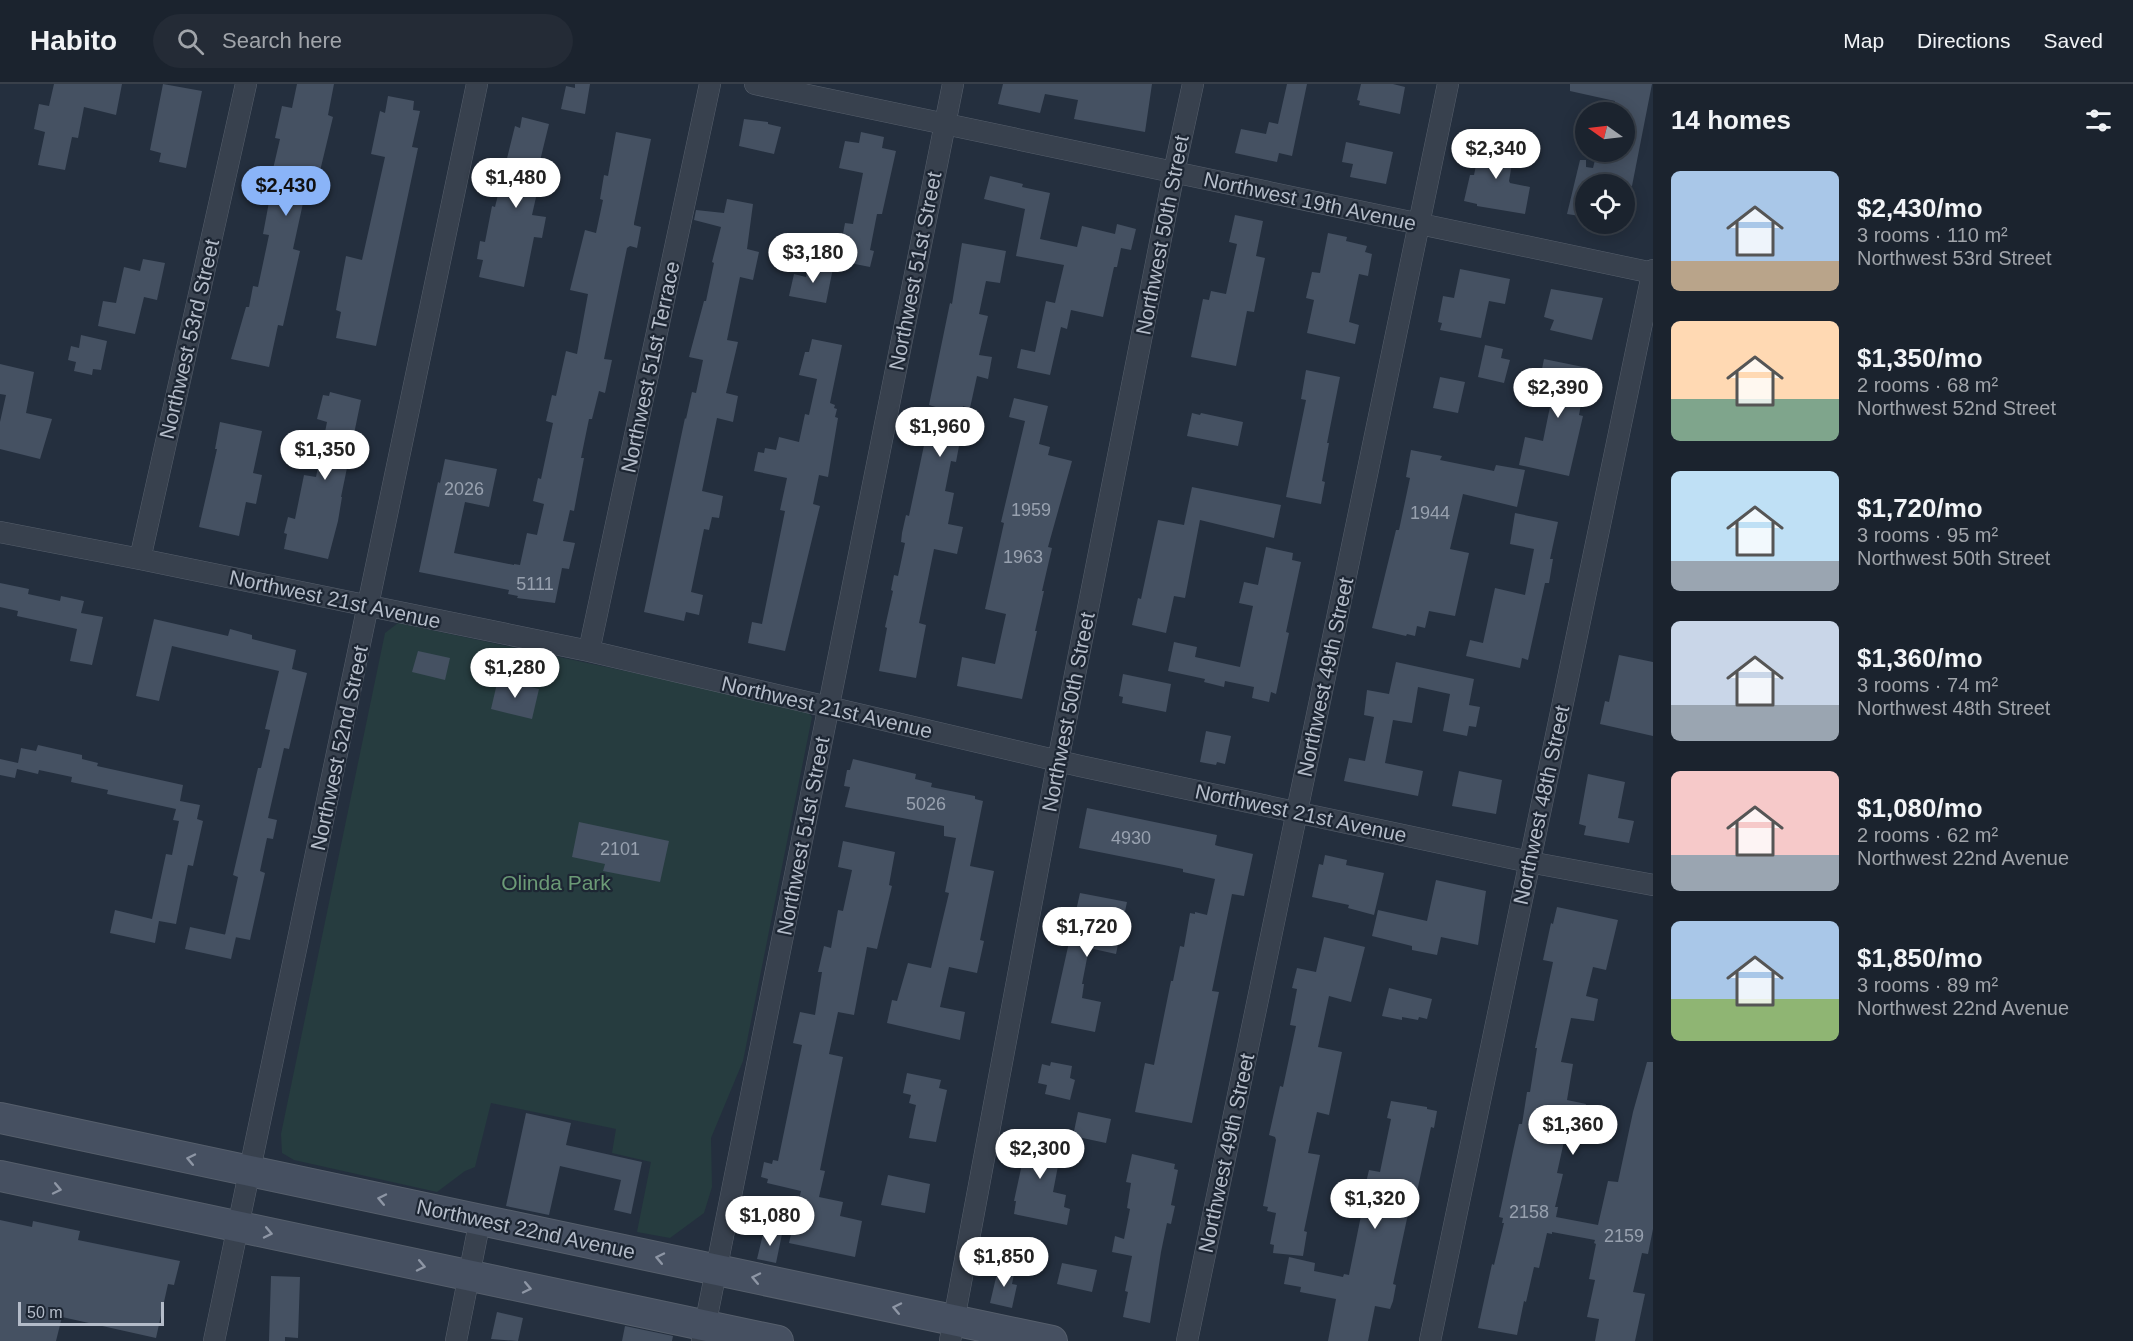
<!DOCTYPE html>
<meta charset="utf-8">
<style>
:root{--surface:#1b232e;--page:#242b36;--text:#f1f3f6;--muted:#a0a4aa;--line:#39404a;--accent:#8ab4f8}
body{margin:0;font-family:Helvetica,sans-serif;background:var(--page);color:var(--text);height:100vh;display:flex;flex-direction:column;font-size:22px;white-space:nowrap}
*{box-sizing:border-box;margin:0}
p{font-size:20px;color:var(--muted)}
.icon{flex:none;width:33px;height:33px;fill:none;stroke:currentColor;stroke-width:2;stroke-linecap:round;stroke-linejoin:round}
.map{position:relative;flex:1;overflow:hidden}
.drawer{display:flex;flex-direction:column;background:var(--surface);width:480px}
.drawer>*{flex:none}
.needle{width:39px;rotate:284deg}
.tools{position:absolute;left:1575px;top:18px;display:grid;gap:12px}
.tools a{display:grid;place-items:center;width:60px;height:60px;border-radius:50%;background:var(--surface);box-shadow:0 3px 15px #0003,0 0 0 2px var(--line);font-size:30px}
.scale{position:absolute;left:18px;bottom:15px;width:146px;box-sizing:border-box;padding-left:6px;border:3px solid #b4bcc9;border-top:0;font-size:16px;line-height:21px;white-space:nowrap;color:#b4bcc9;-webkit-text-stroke:4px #1d2633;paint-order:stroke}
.price{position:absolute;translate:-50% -51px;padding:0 14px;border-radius:21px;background:#fff;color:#222;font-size:20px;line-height:39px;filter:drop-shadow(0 2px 3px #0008)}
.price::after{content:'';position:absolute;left:50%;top:36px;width:18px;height:14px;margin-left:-9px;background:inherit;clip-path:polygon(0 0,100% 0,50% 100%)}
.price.active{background:var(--accent);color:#111}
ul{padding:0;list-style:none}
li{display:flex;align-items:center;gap:18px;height:150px;padding:0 18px}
li span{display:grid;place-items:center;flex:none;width:168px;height:120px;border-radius:9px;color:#555}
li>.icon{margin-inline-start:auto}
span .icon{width:72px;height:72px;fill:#fffc;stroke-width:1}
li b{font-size:26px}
h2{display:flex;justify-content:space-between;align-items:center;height:72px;padding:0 18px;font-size:26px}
header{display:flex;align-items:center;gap:36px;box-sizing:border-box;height:84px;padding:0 30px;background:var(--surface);border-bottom:2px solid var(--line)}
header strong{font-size:28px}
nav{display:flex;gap:33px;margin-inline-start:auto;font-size:21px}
.search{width:420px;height:54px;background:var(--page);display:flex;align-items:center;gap:15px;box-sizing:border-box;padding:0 21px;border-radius:33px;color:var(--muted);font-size:22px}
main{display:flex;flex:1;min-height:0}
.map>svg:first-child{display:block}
.green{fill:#263c3f}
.building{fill:#455162}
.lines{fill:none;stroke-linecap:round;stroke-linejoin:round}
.street-casing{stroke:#565f6c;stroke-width:22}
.secondary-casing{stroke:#565f6c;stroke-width:32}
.street{stroke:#38414e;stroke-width:21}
.secondary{stroke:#465061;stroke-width:30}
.oneway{stroke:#8e96a5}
.labels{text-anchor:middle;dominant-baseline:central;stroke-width:4.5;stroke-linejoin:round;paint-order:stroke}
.number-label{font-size:18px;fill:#98a1af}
.street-label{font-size:21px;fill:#b4bcc9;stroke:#1d2633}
.park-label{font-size:21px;fill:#6b9a76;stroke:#1d2633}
</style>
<header>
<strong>Habito</strong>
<div class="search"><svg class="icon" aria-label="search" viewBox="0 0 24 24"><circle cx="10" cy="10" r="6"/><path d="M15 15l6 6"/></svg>Search here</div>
<nav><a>Map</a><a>Directions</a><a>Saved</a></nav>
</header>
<main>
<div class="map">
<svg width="1653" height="1257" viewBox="0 0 1653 1257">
<rect width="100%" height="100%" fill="#242f3e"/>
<path class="green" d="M398,539L805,625L812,633L743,977L711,1054L712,1103L704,1129L670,1154L637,1148L651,1078L612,1069L616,1045L491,1019L475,1083L465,1087L437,1108L294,1076L282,1069L281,1050L385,549Z"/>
<path class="building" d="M54,0H122L116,31L84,23L78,54L72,53L65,86L38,81L45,48L34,45L39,20L49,22Z
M163,0L202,7L186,84L159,78L161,69L150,66Z
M297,0H334L328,31L333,33L314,112L305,110L293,165L300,167L283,242L278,241L269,283L231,275L246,223H249L253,202L258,203L269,151L263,150L272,102H269L280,55L275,54L282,22L292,24Z
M575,0H590L585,30L561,25L566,2L575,4Z
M1003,0H1152L1145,48L1074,35L1078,16L1045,10L1040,29L998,20Z
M1287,0H1307L1292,72L1279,69L1277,78L1235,69L1241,45L1266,50L1269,38L1278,40Z
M1361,0H1393L1405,3L1400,30L1359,21L1360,17L1357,16Z
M1570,0H1652L1632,102L1586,100V133L1567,130L1580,76H1586V83L1593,84L1597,68H1624V28H1612L1615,17L1570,7Z
M388,12L414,17L413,26L420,27L412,63L418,64L376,262L336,254L341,228L336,226L346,172L362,176L385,73L371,70L380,27L385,29Z
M522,33L549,40L539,81L543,82L532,131L546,133L542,154L534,153L524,203L479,193L483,176L477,175L480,157L485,158L492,122L495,123L515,42L520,44Z
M744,35L768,38V40L781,43L774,70L739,62Z
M616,48L651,55L634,139V141L641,143L637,164L630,162L627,164L604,275L612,276L605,309L599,307L592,335H589L581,374H584L577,411L574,427L570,426L563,457L575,459L569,485L562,484L555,519L517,514L518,512L508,510L509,506L419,488L438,398L440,399L445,375L497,385L489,423L465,418L454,469L514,481V480L520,481L527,449L537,451L544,420L533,417L538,394L541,395L553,339L546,337L552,311L556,312L566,267L577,270L588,210L570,206L585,146L596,149L603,116L600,115L604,91L608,92Z
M861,48L884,53L882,64L896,67L882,130H877L870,166L874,167L870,183L830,175L834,158L841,160L845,139L853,140L863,89L839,84L845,57L859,59Z
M1482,52L1502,56L1500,65L1514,68L1509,97L1510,99L1530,103L1525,130L1477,122V120L1464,117L1470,91H1474Z
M1346,58L1393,68L1386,100L1350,93L1353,80L1342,78Z
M990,92L1023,100L1022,103L1050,109L1040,155L1077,163L1082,142L1115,150L1117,140L1136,145L1131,166L1121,164L1117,183H1114L1103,233L1071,226L1067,245L1061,243L1050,291L1017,284L1021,265L1035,268L1046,217L1055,219L1064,181L1016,172L1025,125L984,115Z
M727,115L753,120L747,165L759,168L753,196L740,193L727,256L738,258L726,309L738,312L733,338L717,334L702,407L723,412L719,434L712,433L709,446L704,445L691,508L703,511L699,531L686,528L684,537L644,528L685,334L686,335L692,308L696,309L703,276L689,273L704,217H706L714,179L712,178L721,143L694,136L696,126L724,129Z
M1235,131L1263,137L1256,172L1265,174L1254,228L1247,227L1236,282L1191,273L1203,215L1209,216L1211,207L1226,210L1237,160L1229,158Z
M1328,149L1347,153L1346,157L1367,162L1365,168L1372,170L1368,192L1359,190L1349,238L1359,241L1355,260L1307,249L1314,216L1306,214L1312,188L1320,189Z
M962,159L1006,167L1000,199L986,197L979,230L988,232L979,271L992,273L988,295L977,292L970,324L963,322L955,361L959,362L956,378L951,377L945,407L954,409L948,440L963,443L957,470L934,465L919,539L926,541L916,594L879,587L887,544L885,543L893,507L891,506L894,491L898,492L905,459L901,458L902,449L906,431L909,432L926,352L933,353L939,324L929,321L950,219L952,220Z
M143,175L165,179L157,216L144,213L135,250L98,242L103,217L116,219L124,183L140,187Z
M809,178L833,184L826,219L789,212L794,190L806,193Z
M1460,185L1510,195L1505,220L1489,217L1481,254L1440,246L1442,239L1438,238L1443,212L1454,214Z
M1551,205L1603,214L1592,256L1550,246L1554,236L1544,233Z
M81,251L107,257L101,286L93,285L92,291L74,287L76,278L68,276L71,262L79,264Z
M812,255L842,261L830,319L835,321L834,324L837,325L835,333L838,334L828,393L819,391L813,420L820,422L785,567L748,559L752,538L762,540L785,427L780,426L787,394L754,387L758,368L764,369L765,364L776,366L779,353L799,358L805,330L809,331L817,295L799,291L805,268H809Z
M1485,261L1503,265L1501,274L1510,276L1504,299L1478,293Z
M1544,275L1588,284L1579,331L1583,332L1569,392L1519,381L1525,353L1543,357L1553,308L1538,305Z
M0,280L34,288L26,329L52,335L40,375L0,365V338L6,311L0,310Z
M1306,286L1340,293L1327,359H1329L1322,397L1325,398L1321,420L1286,413L1306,316L1301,315Z
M1440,293L1465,298L1458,329L1433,324Z
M330,308L361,316L341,413H342L338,437L328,475L284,465L287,450L284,449L288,433L295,435L304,391L316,393L327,338L317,335L323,311L329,312Z
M1014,314L1048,322L1039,360L1050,363L1048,371L1072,377L1048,463L1052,464L1042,507H1044L1035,547H1037L1022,615L957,602L962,573L995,580L1006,530L985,525L1004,439L1001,438L1025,337L1009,333Z
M1192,329L1200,331L1201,329L1243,338L1238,362L1187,352Z
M220,338L262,347L253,389L262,391L256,420L246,418L239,452L199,443L217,365H215Z
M1411,366L1442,372L1440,376L1494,387L1496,381L1525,386L1517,423L1463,410L1450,465L1469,469L1455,532L1429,527L1425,544L1417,542L1415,552L1407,550L1406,552L1372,544L1396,446H1399L1410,394L1406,393Z
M1192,403L1281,421L1274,454L1200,436L1185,514L1174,512L1166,549L1132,541L1138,514L1141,515L1158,436L1184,441Z
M1515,429L1558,438L1550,475H1553L1549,499H1545L1528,576L1522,574L1520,584L1466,572L1470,556L1483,559L1495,504L1525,511L1534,465L1510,460Z
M1266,463L1293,469L1292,476L1301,478L1286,548L1289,549L1276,610L1271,608L1269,618L1252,614L1254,603L1225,597L1224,603L1204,598L1205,595L1168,587L1174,558L1197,563L1195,573L1240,583L1253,522L1239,519L1244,498L1258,501Z
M0,499L29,505L28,510L60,517L61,512L84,517L81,529L103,533L92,581L70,577L77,545L17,532L18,527L0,523Z
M154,535L228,552L230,545L252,551V555L296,566L292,585L307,589L289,665L284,664L268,734L277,736L273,755L267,754L260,787L265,789L250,856L225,851L238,793L233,791L258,684H261L270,646L265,645L279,587L172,562L159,617L136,612Z
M418,567L450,574L445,596L412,588Z
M1619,571L1653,578V652L1600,640L1605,617L1609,618Z
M1396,578L1474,595L1469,621L1480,623L1476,643L1469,642L1467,652L1443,647L1450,610L1418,603L1412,639L1393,636L1385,679L1423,687L1418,712L1344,697L1349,674L1365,677L1374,633L1364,631L1367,606L1389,610Z
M1123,590L1171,600L1166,628L1122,619L1123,613L1119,612Z
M498,595L539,605L532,635L491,625Z
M1206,647L1231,652L1225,680L1217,678L1216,681L1200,678Z
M38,661L82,671V675L98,679L97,682L183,701L180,717L200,721L197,735L203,737L193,782L188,781L176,840L159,837L155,859L110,849L115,826L152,835L166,770L172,771L179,737L173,736L176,725L107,710L108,706L71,698L72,693L39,686L38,690L17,685L15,694L0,691V675L18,679L21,664L36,667Z
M853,675L916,690L915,695L932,699L931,703L975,712V715L983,717L970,782L994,787L980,856L984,857L977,889L949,883L940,923L965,928L960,956L887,939L892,916L897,917L908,879L931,884L949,809L945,808L956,754L944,752V742L845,723L850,703L844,702L847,686H850Z
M1459,687L1502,696L1496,730L1452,722Z
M1588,690L1625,698L1618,734L1634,737L1629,759L1584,751L1586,742L1579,740Z
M1087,724L1217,751L1215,761L1218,762L1253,770L1244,812L1232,810L1212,907L1219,908L1192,1039L1135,1028L1145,979L1154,981L1171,897H1173L1180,862L1184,863L1190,829L1195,830V828L1207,831L1215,795L1183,788V785L1164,781L1079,764Z
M579,738L669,757L660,798L603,787L605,780L572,773Z
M843,757L895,768L889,801L892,802L877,865L867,863L854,931L838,928L829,970L843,973L820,1086L825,1087L819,1113L843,1118L840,1132L862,1137L855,1173L789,1159L801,1107L767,1099L768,1095L761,1093L764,1078L772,1080L773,1076L778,1077L802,961L793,959L800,928L815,931L822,888H818L824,862L831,864L838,826L843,827L852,786L838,783Z
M1325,771L1347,776L1346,781L1384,789L1374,831L1348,824L1349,821L1312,813L1319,780L1323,781Z
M1436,796L1486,807L1478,861L1441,853L1437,871L1412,866V862L1372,852L1378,826L1427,837Z
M1080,809L1127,818L1116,870L1089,864L1082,900H1084L1082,914L1101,918L1095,948L1051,939Z
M1557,823L1618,836L1606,886L1593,883L1586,912L1598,915L1594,937L1571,934L1561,978L1573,980L1567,1016L1586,1020L1579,1047L1567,1044L1557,1089L1563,1090L1555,1123H1558L1556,1133L1598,1141L1608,1097L1618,1098L1633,1028L1647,978H1653V1145L1648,1170L1642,1169L1633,1208L1645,1210L1635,1257H1595L1599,1235L1587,1233L1595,1196L1589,1195L1596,1160L1594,1159L1595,1156L1552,1148V1150L1547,1149L1539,1184L1534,1183L1526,1218L1524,1217L1517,1251L1478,1244L1492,1180L1494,1181L1504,1139H1502L1503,1134L1499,1133L1513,1067L1519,1040H1522L1527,1008H1530L1537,964H1535L1553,878L1543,876L1551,839L1553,840Z
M190,843L236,853L231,875L185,865Z
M1324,853L1365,863L1351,918L1329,912L1318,963L1342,968L1329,1031L1317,1028L1308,1069L1320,1071L1304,1147L1307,1148L1303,1172L1273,1169L1274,1161L1270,1160L1276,1129L1267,1127L1268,1123L1263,1122L1276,1056L1275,1053L1269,1051L1280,1002L1283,1003L1296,942L1290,941L1297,905L1292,904L1297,884L1316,888Z
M1389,904L1432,915L1427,935L1419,933L1418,936L1402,933V936L1382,932Z
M1051,978L1072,982L1070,994L1075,996L1070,1016L1045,1010L1047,1001L1038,999L1042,980L1050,982Z
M907,989L941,996L939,1004L947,1006L936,1058L909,1054L916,1021L909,1019L911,1011L903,1009Z
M1391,1017L1427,1023V1025L1437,1027L1434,1044L1431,1043L1415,1117L1411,1116L1393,1200L1396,1201L1393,1217L1390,1225L1375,1222L1368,1257H1328L1336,1215L1300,1208L1301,1203L1284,1200L1289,1173L1315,1179L1314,1187L1343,1193L1344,1190L1349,1191L1366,1107H1364L1369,1086L1380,1088L1391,1035L1387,1034Z
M1078,1028L1111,1035L1106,1059L1073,1052Z
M526,1029L571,1039L566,1061L642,1078L631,1130L614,1126L621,1096L560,1082L549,1131L506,1122Z
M1029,1048L1063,1056L1053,1108L1066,1111L1064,1123L1070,1125L1067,1141L1014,1130L1016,1117H1014L1022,1080L1015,1079L1021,1050L1028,1051Z
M1132,1070L1175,1080L1174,1085L1178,1086L1171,1121L1175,1122L1171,1140L1167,1139L1161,1168L1150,1239L1123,1233L1128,1208L1125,1207L1132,1172L1112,1168L1115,1152L1124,1155L1130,1125L1127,1124L1131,1099L1126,1098Z
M888,1091L930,1100L925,1129L881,1121Z
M0,1136L32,1143L33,1137L80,1147L78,1156L180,1177L174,1201L168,1200L156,1254L62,1233L56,1257H0Z
M764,1146L782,1150L776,1179L757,1175Z
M1062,1179L1097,1186L1092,1208L1057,1200Z
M999,1181L1015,1185L1012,1200L1017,1201L1012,1224L990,1219Z
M271,1192L300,1193L298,1254L285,1253V1257H269Z
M497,1228L523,1234L518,1257L491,1255Z
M625,1242L673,1252L672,1257H622Z"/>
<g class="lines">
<defs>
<path id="street" d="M755,0L1653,189
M0,448L140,475L589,567L1080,682L1529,778L1653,801
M140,475L246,0
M589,567L710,0
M214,1257L477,0
M456,1257L480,1136
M702,1257L953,0
M950,1257L1058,677L1174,88L1193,0
M1187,1257L1448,0
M1430,1257L1653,186"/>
<path id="secondary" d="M0,1034L1052,1257
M0,1092L778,1257"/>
</defs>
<use href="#street" class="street-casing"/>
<use href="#secondary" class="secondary-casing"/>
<use href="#street" class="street"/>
<use href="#secondary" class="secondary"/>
</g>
<defs><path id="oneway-chevron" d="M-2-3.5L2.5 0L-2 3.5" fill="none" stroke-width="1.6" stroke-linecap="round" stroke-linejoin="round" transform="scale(1.5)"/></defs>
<g class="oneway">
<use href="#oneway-chevron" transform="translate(191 1075) rotate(-168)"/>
<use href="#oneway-chevron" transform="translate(57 1105) rotate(12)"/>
<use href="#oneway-chevron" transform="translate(382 1115) rotate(-168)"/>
<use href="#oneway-chevron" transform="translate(268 1149) rotate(12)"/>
<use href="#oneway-chevron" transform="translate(660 1174) rotate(-168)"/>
<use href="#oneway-chevron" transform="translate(421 1182) rotate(12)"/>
<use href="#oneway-chevron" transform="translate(756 1194) rotate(-168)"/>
<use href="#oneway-chevron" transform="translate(527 1204) rotate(12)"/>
<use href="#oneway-chevron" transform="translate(897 1224) rotate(-168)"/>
</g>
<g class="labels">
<g class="number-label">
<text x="464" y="405">2026</text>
<text x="1031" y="426">1959</text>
<text x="1430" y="429">1944</text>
<text x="1023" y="473">1963</text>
<text x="535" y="500">5111</text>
<text x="926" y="720">5026</text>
<text x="1131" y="754">4930</text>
<text x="620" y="765">2101</text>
<text x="1529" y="1128">2158</text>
<text x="1624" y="1152">2159</text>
</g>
<g class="street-label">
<text transform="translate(1310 117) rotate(12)">Northwest 19th Avenue</text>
<text transform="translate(1162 151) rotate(-79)">Northwest 50th Street</text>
<text transform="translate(915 187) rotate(-79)">Northwest 51st Street</text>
<text transform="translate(189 255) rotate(-77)">Northwest 53rd Street</text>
<text transform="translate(650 283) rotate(-78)">Northwest 51st Terrace</text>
<text transform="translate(335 515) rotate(12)">Northwest 21st Avenue</text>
<text transform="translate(1325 593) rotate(-78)">Northwest 49th Street</text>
<text transform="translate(827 623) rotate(13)">Northwest 21st Avenue</text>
<text transform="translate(1068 628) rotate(-79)">Northwest 50th Street</text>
<text transform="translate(339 664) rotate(-78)">Northwest 52nd Street</text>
<text transform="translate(1541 721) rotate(-78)">Northwest 48th Street</text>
<text transform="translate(1301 729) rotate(12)">Northwest 21st Avenue</text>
<text transform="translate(803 752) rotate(-79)">Northwest 51st Street</text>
<text transform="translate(1226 1069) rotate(-78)">Northwest 49th Street</text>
<text transform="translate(526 1145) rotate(12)">Northwest 22nd Avenue</text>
</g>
<g class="park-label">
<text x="556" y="798">Olinda Park</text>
</g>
</g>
</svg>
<div class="tools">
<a><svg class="needle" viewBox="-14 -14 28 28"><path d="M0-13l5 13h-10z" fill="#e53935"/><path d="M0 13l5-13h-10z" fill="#a0a4aa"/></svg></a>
<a><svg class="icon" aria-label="locate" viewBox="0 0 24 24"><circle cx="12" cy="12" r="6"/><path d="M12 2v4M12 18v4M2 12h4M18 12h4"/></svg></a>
</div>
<div class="scale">50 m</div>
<b class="price" style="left:1496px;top:96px">$2,340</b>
<b class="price" style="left:516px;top:125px">$1,480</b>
<b class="price active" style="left:286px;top:133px">$2,430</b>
<b class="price" style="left:813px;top:200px">$3,180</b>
<b class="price" style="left:1558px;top:335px">$2,390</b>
<b class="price" style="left:940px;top:374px">$1,960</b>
<b class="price" style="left:325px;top:397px">$1,350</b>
<b class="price" style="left:515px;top:615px">$1,280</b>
<b class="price" style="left:1087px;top:874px">$1,720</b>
<b class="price" style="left:1573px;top:1072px">$1,360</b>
<b class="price" style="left:1040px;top:1096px">$2,300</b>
<b class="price" style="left:1375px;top:1146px">$1,320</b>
<b class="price" style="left:770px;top:1163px">$1,080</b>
<b class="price" style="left:1004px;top:1204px">$1,850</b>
</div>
<section class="drawer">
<h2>14 homes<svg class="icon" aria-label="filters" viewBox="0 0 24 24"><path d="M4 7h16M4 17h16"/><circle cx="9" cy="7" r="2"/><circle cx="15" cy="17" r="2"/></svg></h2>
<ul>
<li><span style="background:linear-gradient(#a9c7e8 75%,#b9a48a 0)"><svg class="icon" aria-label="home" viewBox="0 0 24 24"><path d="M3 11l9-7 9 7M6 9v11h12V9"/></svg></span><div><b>$2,430/mo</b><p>3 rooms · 110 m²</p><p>Northwest 53rd Street</p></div></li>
<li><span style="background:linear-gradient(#ffd9b3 65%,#7fa58c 0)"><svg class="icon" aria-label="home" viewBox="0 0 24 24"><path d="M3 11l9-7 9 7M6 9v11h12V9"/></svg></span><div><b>$1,350/mo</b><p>2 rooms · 68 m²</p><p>Northwest 52nd Street</p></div></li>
<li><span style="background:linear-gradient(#bfe0f5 75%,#9aa5b1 0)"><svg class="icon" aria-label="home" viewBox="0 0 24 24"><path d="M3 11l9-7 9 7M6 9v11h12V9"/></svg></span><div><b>$1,720/mo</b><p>3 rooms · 95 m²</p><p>Northwest 50th Street</p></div></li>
<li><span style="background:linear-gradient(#c9d6e8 70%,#9aa5b1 0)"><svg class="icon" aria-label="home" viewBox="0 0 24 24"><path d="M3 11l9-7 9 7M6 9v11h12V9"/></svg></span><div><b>$1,360/mo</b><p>3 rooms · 74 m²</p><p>Northwest 48th Street</p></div></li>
<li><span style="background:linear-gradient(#f6c9c9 70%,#9aa5b1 0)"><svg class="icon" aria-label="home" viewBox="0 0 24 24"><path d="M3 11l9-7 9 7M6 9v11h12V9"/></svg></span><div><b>$1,080/mo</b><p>2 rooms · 62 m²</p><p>Northwest 22nd Avenue</p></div></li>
<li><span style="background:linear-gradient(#a9c7e8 65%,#8fb573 0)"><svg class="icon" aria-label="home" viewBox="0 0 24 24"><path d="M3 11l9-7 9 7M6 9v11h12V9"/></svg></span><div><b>$1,850/mo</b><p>3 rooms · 89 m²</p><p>Northwest 22nd Avenue</p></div></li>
</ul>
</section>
</main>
